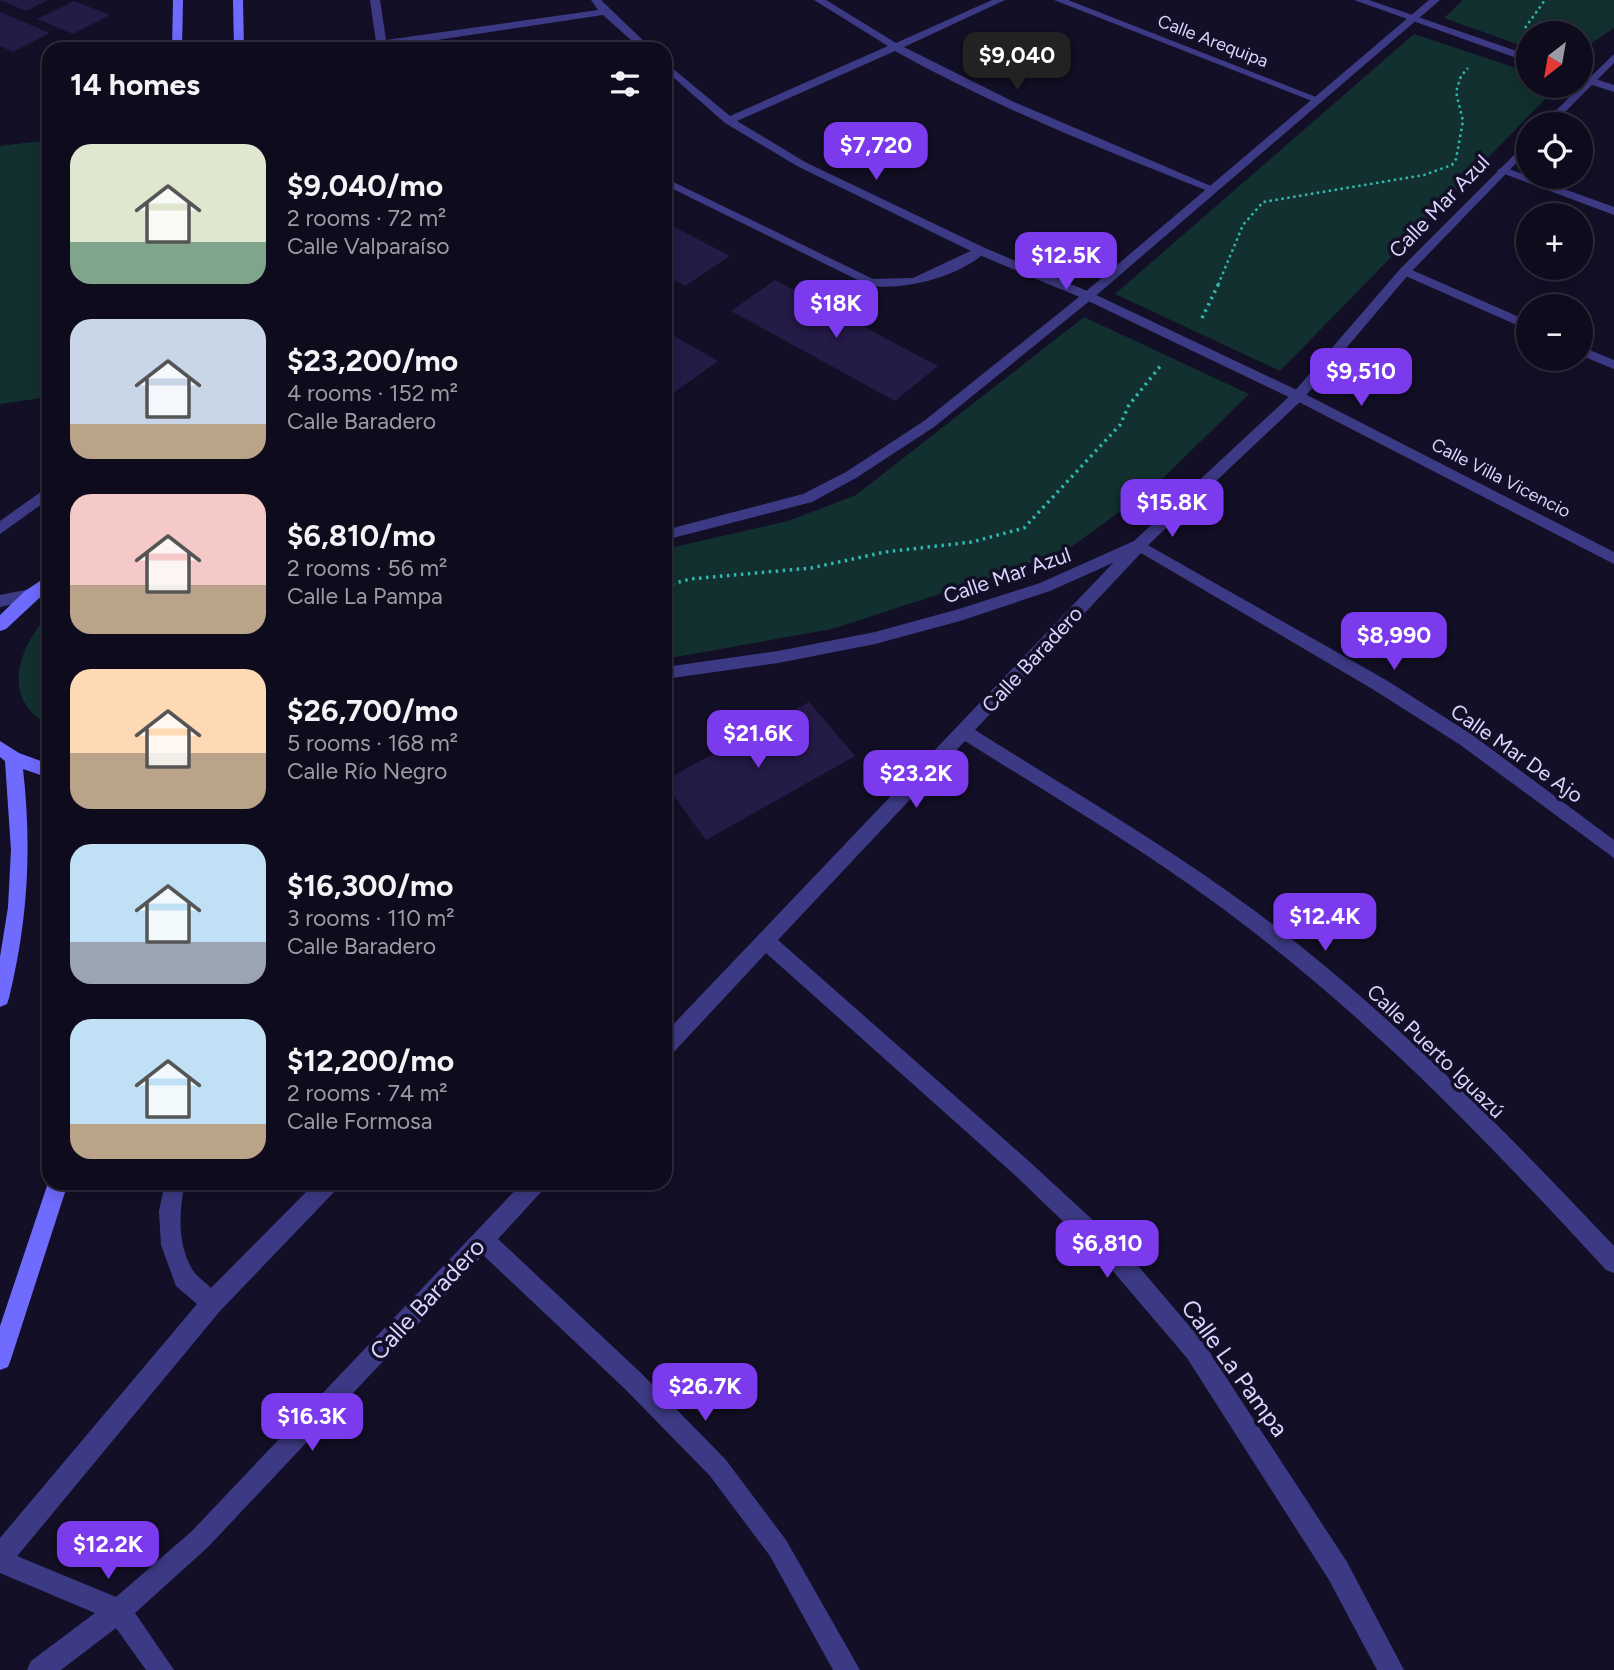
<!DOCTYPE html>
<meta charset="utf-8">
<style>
:root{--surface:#0e0b1c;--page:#171425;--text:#f1f3f6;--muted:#9b9ba3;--line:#2e2b3b;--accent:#7c3aed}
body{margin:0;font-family:Figtree,sans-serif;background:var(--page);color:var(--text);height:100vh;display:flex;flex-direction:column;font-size:26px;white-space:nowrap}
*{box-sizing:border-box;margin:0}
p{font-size:23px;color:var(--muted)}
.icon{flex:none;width:38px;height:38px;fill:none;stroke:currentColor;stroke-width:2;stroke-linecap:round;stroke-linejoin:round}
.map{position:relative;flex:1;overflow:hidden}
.details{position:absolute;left:42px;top:42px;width:630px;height:1148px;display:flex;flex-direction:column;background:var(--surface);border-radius:21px;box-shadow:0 4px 18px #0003,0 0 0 2px var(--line)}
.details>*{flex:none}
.needle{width:46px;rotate:211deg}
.buttons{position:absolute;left:1516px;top:21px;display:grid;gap:14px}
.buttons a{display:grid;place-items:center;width:77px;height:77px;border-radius:50%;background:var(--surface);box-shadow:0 4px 18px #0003,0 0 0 2px var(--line);font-size:35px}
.price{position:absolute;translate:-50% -60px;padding:0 16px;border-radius:14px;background:var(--accent);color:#fff;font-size:23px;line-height:46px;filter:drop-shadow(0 2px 4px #0008)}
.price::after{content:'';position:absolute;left:50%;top:42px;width:21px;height:16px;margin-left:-10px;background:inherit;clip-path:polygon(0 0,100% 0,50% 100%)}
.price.current{background:#222;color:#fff}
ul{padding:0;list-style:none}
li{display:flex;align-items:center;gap:21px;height:175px;padding:0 28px}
li span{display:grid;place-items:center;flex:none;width:196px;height:140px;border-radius:21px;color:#555}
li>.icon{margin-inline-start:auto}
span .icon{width:84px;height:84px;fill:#fffc;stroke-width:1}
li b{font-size:30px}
h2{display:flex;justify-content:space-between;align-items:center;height:84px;padding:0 28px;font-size:30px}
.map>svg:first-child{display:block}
.green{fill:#12302f}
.building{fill:#241b47}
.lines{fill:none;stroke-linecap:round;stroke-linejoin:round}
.path-far1{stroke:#2fb8b0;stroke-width:2.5;stroke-dasharray:2.5 3.5;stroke-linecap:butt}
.path{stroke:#2fb8b0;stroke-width:3.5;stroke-dasharray:2.5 4.5;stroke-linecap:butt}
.service{fill:#3d3a85;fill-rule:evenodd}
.minor{fill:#3d3a85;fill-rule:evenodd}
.tertiary{fill:#3d3a85;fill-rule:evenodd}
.secondary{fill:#6f6bff;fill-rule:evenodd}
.labels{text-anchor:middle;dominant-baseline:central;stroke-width:7;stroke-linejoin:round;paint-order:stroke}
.far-street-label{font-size:18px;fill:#d9d4ff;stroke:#130f26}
.street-label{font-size:21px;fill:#d9d4ff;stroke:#130f26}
.near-street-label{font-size:24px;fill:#d9d4ff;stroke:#130f26}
</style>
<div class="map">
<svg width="1614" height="1670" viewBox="0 0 1614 1670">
<rect width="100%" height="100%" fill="#130f26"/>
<path class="green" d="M1463,0H1614V28L1580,51V33H1528V48L1444,18Z
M1414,34L1528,72V86H1558L1280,371L1115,294Z
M49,140V397L0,404V146Z
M1084,317L1249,394L1155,486L1067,550L989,578L832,629L665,659V549L788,521L856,495Z
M49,614V725C0,699 18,648 49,614Z"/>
<path class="building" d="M0,0H48L26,11Z
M74,1L110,15L73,34L37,19Z
M0,12L50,33L13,52L0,46Z
M665,222L730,256L685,286L665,275Z
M775,280L938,366L895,401L731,311Z
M665,331L718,361L672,394L665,390Z
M809,702L855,756L706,840L665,784V780Z"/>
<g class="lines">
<path class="path-far1" d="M1525,28L1545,0
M1218,285L1243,225L1263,202L1424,175L1452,165L1456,159L1463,121L1456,92L1461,76L1468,68"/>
<path class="path" d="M1202,318L1219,283
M665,586L690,579L811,568L885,552L972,542L1024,528L1120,425L1129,405L1162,364"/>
<path class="service" d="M665,178L873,279L913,278L977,248L987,251C959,277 907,290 870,286L665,185Z
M49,486V499L0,534V521Z
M165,1183H185C179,1211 177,1243 192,1269C196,1276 205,1282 211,1288L315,1183H339L336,1190L220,1311L9,1566L0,1569V1538L197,1304L176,1286L161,1245L159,1211Z"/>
<path class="minor" d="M370,0H380L386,40L598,10L591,0H601L652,49H641L603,15L377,49Z
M814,0H826L896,43L992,0H1005L904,47L1014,102L1218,189L1208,191C1102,149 995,107 895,51L737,121L805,162L985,248L1092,293L1303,393L1614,552V564L1293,399L1084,299L977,254L797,166L725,123L665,70V62L730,116L888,46Z
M1054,0H1068L1321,99L1312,101Z
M1354,0H1369L1528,55V62Z
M1580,74L1614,85V92L1580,81Z
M1503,167L1614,207V215L1499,172L1497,170Z
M1405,267L1528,321V330L1401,274V268Z
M1580,346L1614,360V369L1580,355Z
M1139,540L1386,680L1471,734L1614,840V858L1459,744L1374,690L1141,553L975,730C1070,790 1168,846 1259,914C1389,1011 1503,1129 1614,1246V1273L1606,1270C1494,1148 1379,1028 1247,927C1158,858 1060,801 965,741L778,940L1031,1163L1122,1247L1203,1342L1347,1562L1404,1670H1377L1329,1580L1187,1358L1106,1263L1017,1177L766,953L672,1054L665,1056V1033L1134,541Z
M522,1183H546L543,1190L498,1239L641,1373L726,1460L786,1540L860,1670H833L770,1556L710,1476L625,1389L483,1255L208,1547L135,1613L174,1670H146L116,1628L61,1670H27L31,1661L95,1613L0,1573V1549L116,1597L192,1531Z"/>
<path class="tertiary" d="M1429,0H1440L1092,299L934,427L856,478L812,502L665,540V530L803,494L846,472L924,421L1084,293Z
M1614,54V63L1553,124H1542Z
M1528,141V151L1409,274L1303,399L1144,549L1050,591L960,621L875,644L778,663L665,679V667L778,651L875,632L959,609L1040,583L1134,541L1293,393L1401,268Z
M30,589L38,595L35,599L0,607V595Z"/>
<path class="secondary" d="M173,0H183L182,49H172Z
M233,0H243L244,49H234Z
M49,575V589L6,629L0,631V615L25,591Z
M0,741L19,753L49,764V778L23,769C32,847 28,921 9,998L7,1004L0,1007V957L8,907L11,850L5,761L0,757Z
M49,1180V1183H68L11,1359L8,1367L0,1370V1326Z"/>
</g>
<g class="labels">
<g class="far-street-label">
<text transform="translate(1213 41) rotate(21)">Calle Arequipa</text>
<text transform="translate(1501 478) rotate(27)">Calle Villa Vicencio</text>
</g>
<g class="street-label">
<text transform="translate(1439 206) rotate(-46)">Calle Mar Azul</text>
<text transform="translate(1007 575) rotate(-19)">Calle Mar Azul</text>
<text transform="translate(1032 659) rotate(-47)">Calle Baradero</text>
<text transform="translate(1517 753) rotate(35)">Calle Mar De Ajo</text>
<text transform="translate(1436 1051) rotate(44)">Calle Puerto Iguazú</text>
</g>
<g class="near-street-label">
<text transform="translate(427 1299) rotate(-47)">Calle Baradero</text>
<text transform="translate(1235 1368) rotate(54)">Calle La Pampa</text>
</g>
</g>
</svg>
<div class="buttons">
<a><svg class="needle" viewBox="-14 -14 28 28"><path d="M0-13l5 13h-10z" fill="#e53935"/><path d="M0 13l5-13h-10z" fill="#9b9ba3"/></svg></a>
<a><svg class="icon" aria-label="locate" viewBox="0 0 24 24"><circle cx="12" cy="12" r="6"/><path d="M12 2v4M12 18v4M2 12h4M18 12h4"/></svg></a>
<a>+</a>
<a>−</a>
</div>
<b class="price current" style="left:1017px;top:92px">$9,040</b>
<b class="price" style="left:876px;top:182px">$7,720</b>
<b class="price" style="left:1066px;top:292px">$12.5K</b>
<b class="price" style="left:836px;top:340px">$18K</b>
<b class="price" style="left:1361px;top:408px">$9,510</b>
<b class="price" style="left:1172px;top:539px">$15.8K</b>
<b class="price" style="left:1394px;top:672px">$8,990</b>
<b class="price" style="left:758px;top:770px">$21.6K</b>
<b class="price" style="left:916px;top:810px">$23.2K</b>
<b class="price" style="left:1325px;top:953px">$12.4K</b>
<b class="price" style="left:1107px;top:1280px">$6,810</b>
<b class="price" style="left:705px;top:1423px">$26.7K</b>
<b class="price" style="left:312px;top:1453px">$16.3K</b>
<b class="price" style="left:108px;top:1581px">$12.2K</b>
<section class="details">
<h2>14 homes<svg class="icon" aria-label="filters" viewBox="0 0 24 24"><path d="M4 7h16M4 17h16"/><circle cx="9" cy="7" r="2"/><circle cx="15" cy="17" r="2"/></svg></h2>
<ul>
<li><span style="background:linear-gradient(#dfe7d0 70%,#7fa58c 0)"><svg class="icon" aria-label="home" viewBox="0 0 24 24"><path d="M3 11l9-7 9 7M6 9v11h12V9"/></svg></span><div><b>$9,040/mo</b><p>2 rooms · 72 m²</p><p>Calle Valparaíso</p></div></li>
<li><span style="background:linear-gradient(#c9d6e8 75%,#b9a48a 0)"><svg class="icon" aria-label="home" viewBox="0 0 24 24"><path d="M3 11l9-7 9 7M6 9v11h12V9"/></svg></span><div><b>$23,200/mo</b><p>4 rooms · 152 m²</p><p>Calle Baradero</p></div></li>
<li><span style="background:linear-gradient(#f6c9c9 65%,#b9a48a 0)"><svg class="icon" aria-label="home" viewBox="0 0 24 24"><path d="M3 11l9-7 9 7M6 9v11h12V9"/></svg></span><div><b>$6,810/mo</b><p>2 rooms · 56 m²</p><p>Calle La Pampa</p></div></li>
<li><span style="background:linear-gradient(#ffd9b3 60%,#b9a48a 0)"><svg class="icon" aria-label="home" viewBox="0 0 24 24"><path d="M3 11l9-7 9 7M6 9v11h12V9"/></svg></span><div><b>$26,700/mo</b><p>5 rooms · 168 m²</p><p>Calle Río Negro</p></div></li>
<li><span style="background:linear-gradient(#bfe0f5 70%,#9aa5b1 0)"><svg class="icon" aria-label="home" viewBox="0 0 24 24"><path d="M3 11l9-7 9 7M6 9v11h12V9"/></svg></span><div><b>$16,300/mo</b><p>3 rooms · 110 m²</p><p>Calle Baradero</p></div></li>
<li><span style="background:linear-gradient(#bfe0f5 75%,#b9a48a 0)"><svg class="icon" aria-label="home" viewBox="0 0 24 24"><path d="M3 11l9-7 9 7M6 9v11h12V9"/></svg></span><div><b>$12,200/mo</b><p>2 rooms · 74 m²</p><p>Calle Formosa</p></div></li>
</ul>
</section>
</div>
